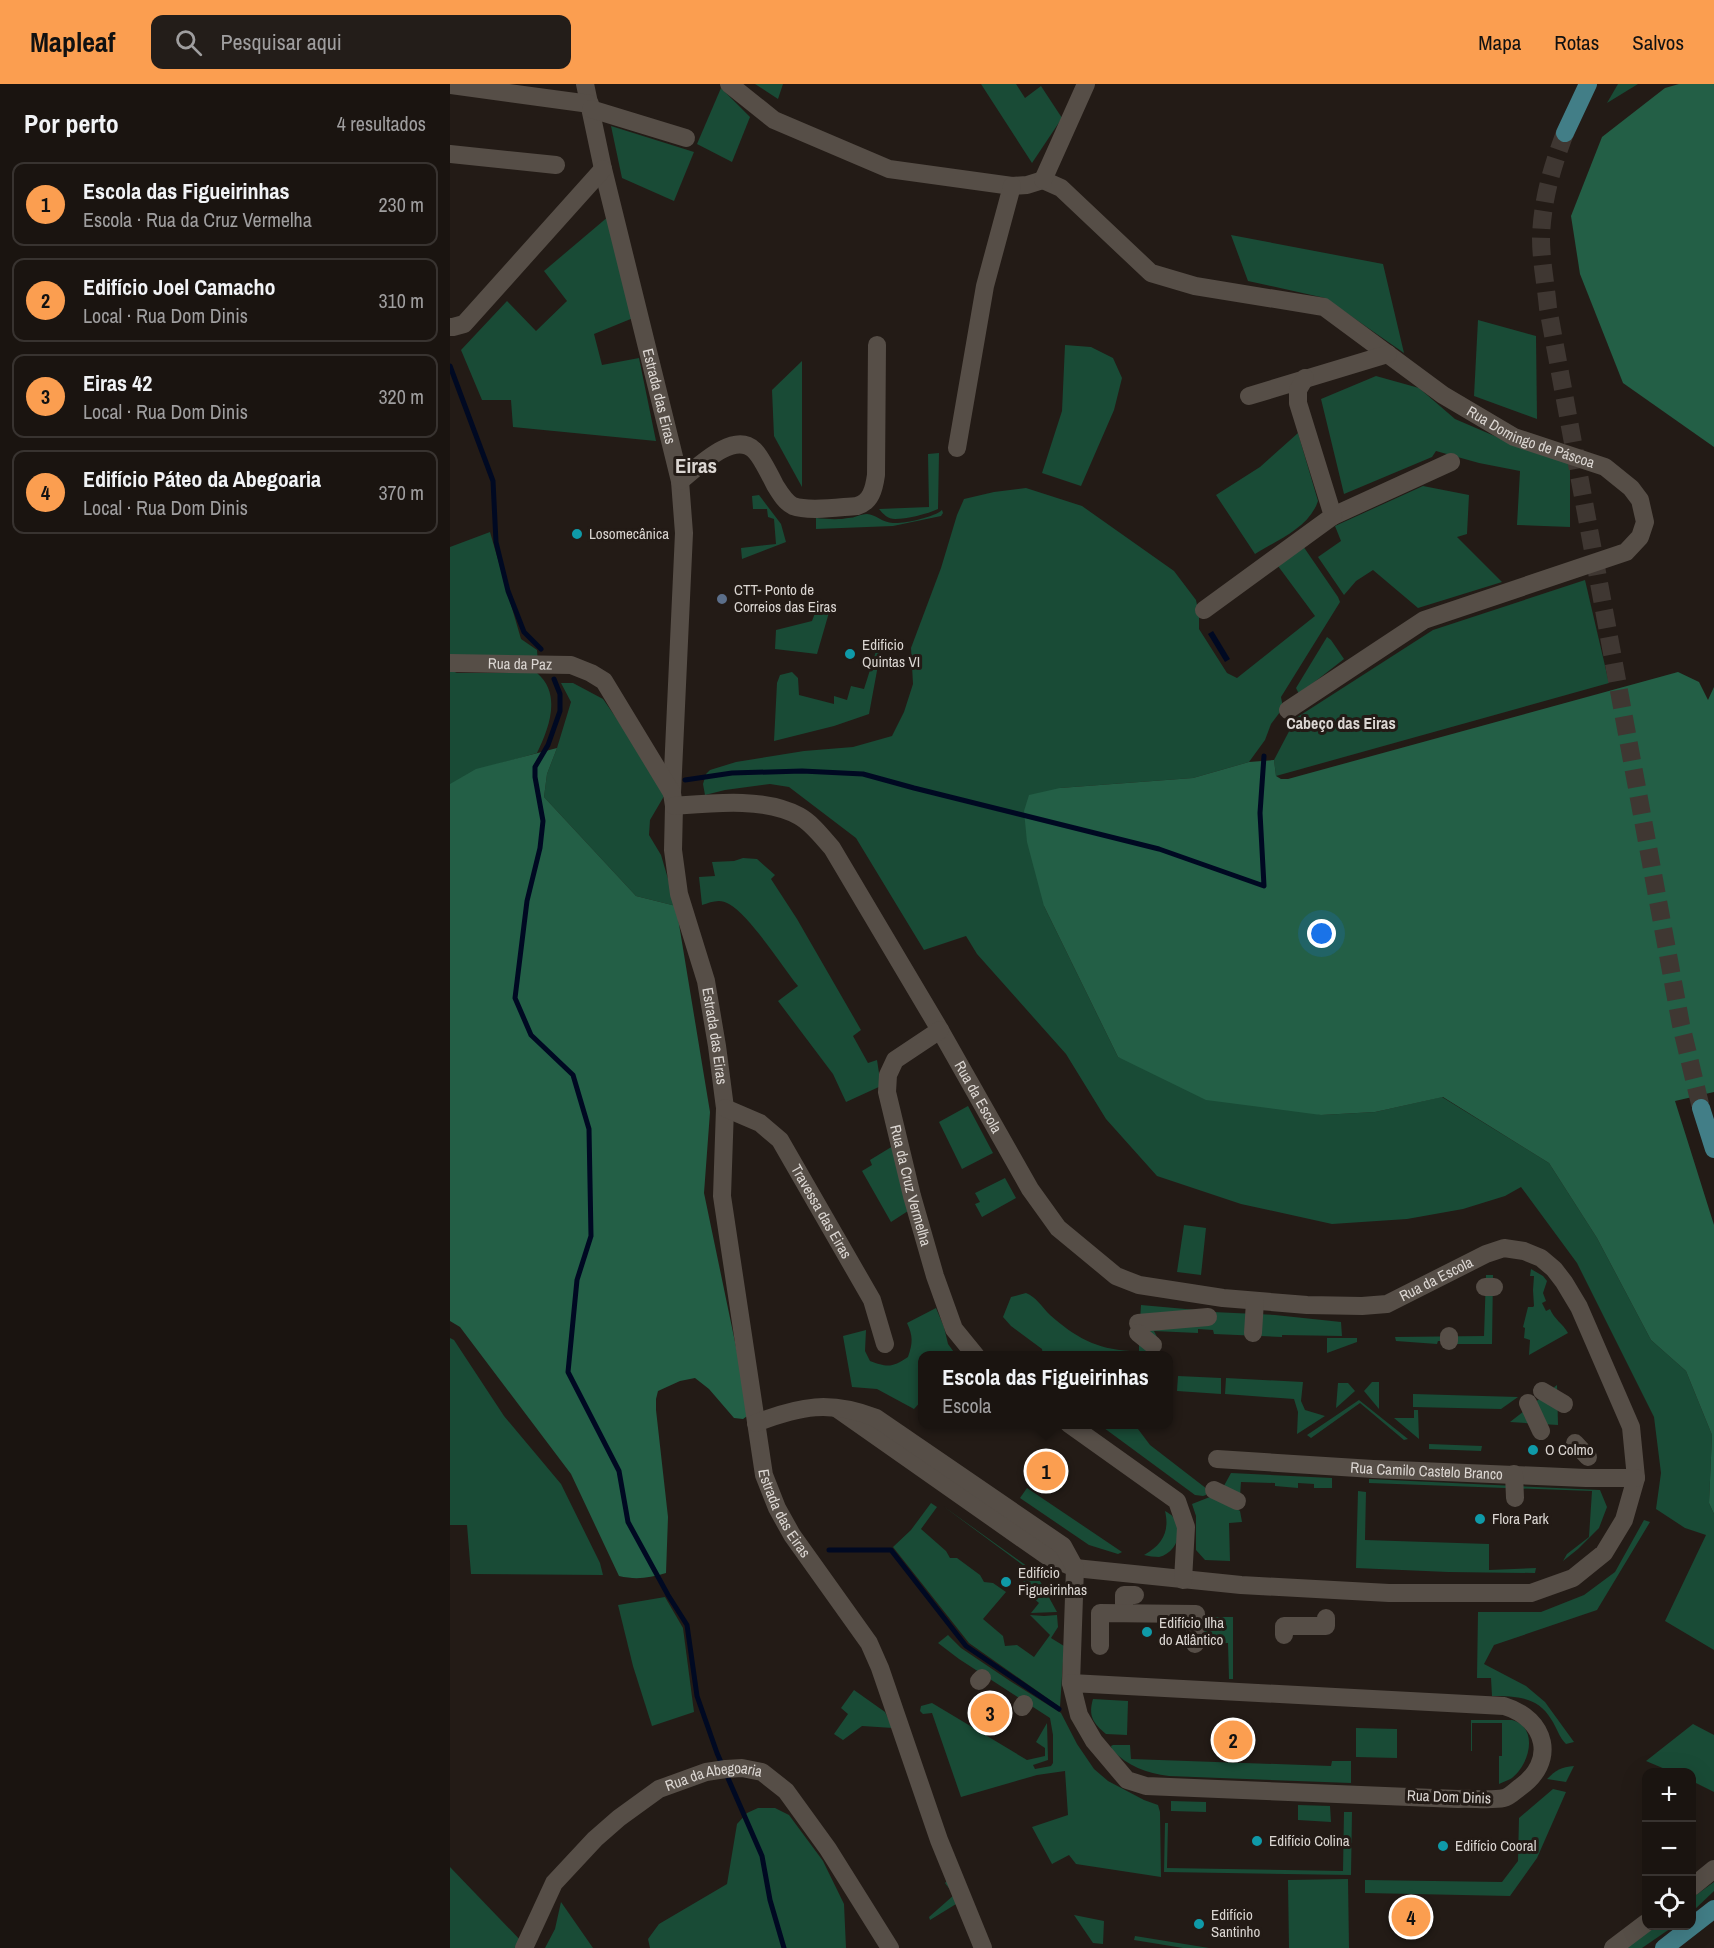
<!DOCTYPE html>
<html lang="pt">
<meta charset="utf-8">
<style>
body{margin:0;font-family:"Archivo Narrow",sans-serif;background:#231d19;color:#f1f3f6}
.controls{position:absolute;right:18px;bottom:18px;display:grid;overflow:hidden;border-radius:12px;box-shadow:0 6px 24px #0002}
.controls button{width:54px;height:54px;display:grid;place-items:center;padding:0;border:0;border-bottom:2px solid #383330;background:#1a1410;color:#f1f3f6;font:30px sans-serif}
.you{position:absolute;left:872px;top:850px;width:21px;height:21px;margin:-15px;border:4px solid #fff;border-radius:50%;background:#1a73e8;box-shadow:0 0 0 9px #1a73e833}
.badge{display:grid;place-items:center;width:39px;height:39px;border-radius:50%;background:#fb9e50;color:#111;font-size:20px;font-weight:700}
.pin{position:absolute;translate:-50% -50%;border:3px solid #fff;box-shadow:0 2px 6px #0006}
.popup{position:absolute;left:468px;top:1267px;width:255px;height:78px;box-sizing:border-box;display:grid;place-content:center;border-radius:12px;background:#1a1410;filter:drop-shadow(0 2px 4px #0005);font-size:20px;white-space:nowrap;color:#9f9e9f}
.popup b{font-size:22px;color:#f1f3f6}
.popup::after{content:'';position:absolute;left:50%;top:100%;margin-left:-12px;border:12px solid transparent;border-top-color:#1a1410}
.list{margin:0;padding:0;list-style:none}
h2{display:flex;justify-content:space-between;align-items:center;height:78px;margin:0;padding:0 24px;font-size:26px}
h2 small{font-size:20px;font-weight:400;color:#9f9e9f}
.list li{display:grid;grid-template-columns:39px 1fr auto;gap:18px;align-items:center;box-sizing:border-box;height:84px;margin:0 12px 12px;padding:0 12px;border:2px solid #383330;border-radius:12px}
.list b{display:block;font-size:22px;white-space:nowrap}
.list p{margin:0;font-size:20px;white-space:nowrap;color:#9f9e9f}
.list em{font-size:20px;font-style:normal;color:#9f9e9f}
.icon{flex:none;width:33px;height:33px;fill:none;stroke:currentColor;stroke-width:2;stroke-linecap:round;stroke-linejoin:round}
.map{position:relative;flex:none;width:1264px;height:1864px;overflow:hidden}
header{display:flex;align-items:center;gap:36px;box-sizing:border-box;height:84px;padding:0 30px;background:#fb9e50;color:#111}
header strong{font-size:28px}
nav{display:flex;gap:33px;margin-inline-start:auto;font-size:21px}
.search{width:420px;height:54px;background:#231d19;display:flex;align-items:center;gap:15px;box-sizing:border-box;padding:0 21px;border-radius:12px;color:#9f9e9f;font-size:22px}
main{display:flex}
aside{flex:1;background:#1a1410}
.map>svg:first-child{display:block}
.green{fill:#194b36}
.forest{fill:#235f46}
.water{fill:#000922}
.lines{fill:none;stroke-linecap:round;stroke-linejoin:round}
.stream{stroke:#000922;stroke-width:5}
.major-tunnel{stroke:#3f3732;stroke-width:18;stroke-dasharray:18 9;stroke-linecap:butt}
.minor{stroke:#564e47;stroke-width:18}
.major{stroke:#427e87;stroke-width:18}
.culture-dot{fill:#0f9aa8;stroke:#231b16;stroke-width:2}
.service-dot{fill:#5c6f8a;stroke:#231b16;stroke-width:2}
.labels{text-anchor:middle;stroke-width:6;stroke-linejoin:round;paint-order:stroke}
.street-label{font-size:15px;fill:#dbd6d2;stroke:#231b16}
.poi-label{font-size:15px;fill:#dbd6d2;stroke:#231b16;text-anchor:start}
.neighbourhood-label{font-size:16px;font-weight:bold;fill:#dbd6d2;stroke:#231b16}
.district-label{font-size:21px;font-weight:bold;fill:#dbd6d2;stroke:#231b16}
</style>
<header>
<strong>Mapleaf</strong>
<div class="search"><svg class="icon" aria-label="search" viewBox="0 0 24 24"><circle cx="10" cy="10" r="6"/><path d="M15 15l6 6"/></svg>Pesquisar aqui</div>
<nav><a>Mapa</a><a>Rotas</a><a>Salvos</a></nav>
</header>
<main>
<aside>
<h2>Por perto<small>4 resultados</small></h2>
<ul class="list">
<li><span class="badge">1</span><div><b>Escola das Figueirinhas</b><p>Escola · Rua da Cruz Vermelha</p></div><em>230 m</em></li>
<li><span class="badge">2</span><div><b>Edifício Joel Camacho</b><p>Local · Rua Dom Dinis</p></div><em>310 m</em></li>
<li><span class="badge">3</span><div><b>Eiras 42</b><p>Local · Rua Dom Dinis</p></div><em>320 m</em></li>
<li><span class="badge">4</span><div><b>Edifício Páteo da Abegoaria</b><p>Local · Rua Dom Dinis</p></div><em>370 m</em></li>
</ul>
</aside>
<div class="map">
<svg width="1264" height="1864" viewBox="0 0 1264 1864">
<rect width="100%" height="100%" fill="#231b16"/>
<g class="green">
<polygon points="305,0 333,0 328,15"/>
<polygon points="531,0 566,0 575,14 591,2 612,34 582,79"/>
<polygon points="1168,0 1188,0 1157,19"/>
<polygon points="271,4 300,33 282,78 247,60"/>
<polygon points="161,42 244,68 224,117 172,94"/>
<polygon points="159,132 188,232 144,250 152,281 189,274 206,357 63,343 61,316 32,316 11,266 57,217 86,247 117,217 94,187"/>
<polygon points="781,151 933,180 954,269 875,214 798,197"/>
<polygon points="1028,236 1086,252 1087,335 1024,312"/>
<polygon points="615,261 641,263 663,274 672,294 664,326 631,402 592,389 612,327"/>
<polygon points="352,277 352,403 324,352 322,306"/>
<polygon points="926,292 969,304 1005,335 1077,366 1120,379 1120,443 1067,441 1070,387 1029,379 986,367 982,373 894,410 871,315"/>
<path d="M848,349L868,417C859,444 827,456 805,470L766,411L810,383Z"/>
<path d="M489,369L488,425C478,430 456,435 445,435C438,435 433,430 429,425L479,423L478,370Z"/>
<polygon points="973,402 1019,411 1017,450 1007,453 1052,498 968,524 923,486 906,497 894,511 868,473 891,457 885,442"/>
<polygon points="576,404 632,422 724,487 746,516 749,531 749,545 777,589 787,594 865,532 828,482 853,462 888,513 890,518 831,613 833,624 821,640 815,656 799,678 743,694 610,704 594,822 668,973 871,1031 925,1028 992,1013 1099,1079 1147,1154 1201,1256 1236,1287 1262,1351 1259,1419 1264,1430 1264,1566 1215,1537 1256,1451 1235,1444 1206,1425 1211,1389 1204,1333 1127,1179 1071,1103 1055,1112 1013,1125 957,1135 882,1140 791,1120 707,1092 656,1035 616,970 527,870 516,852 474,866 406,754 339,703 320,700 275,706 255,711 253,700 256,690 260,686 286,678 354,667 403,663 442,652 454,628 463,600 461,564 491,484 507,431 514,415 544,408"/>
<polygon points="309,411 331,440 336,458 292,475 291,464 326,460 324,435 318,433 317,425 303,425 302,412"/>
<path d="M492,426L493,429L491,432L443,442L366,445V434C377,435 388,436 398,434C405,434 410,430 417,430C425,430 433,439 443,439C453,440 485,433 492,426Z"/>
<polygon points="40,448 71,555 87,566 88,579 0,577 0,463"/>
<polygon points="1135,496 1159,599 826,692 824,676 846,634 983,546"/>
<polygon points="380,525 367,570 325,565 326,546 362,537 365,529"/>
<polygon points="877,553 881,556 894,575 849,610 846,604"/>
<polygon points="427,564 431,565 419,630 384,642 324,657 327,599 330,591 342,588 348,594 349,611 384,620 384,612 397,616 401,602 414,605"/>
<path d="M0,586L7,589H87C112,610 99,644 87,669L30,685L0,702Z"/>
<polygon points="111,599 123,599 153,615 217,707 200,736 199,751 211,771 226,822 186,812 94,713 97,690 107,664 121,618"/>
<path d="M293,774L307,775L325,791L321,795L347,835L411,946L403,952L418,979L427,976L431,1002L396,1018L383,990L328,917L348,902C332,882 300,832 279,820C270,814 261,818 252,821L249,793L265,792L262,778L284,777Z"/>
<polygon points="518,1022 543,1069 512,1085 489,1038"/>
<polygon points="443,1062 458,1127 441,1138 412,1087 422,1081 420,1076"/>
<polygon points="555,1094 566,1114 532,1133 525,1120 530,1118 525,1109"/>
<polygon points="734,1141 756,1144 751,1191 727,1188"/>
<path d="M1081,1185L1093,1192L1097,1197L1093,1209L1096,1217L1092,1219L1096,1227L1100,1225C1104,1235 1113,1240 1118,1249L1079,1271L1080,1256L1074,1254L1075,1244L1073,1243L1078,1223H1083L1084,1222L1083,1206L1084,1192H1080Z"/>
<polygon points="1036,1191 1043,1191 1042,1260 1003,1260 1003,1257 988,1257 987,1260 946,1257 945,1253 1034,1252"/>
<path d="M576,1209C586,1213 592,1223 600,1231C625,1253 646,1265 680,1267V1271H593L592,1265L561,1242L553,1233L561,1213Z"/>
<polygon points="691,1221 758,1227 690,1238"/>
<path d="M486,1224L494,1243L498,1260L506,1271L473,1272V1315L464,1325L427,1305L402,1303L393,1252L416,1246L415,1267L420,1277C438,1284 443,1283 458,1273C463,1259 463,1252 457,1239Z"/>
<polygon points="763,1228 825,1231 891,1238 892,1252 832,1251 832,1253 764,1250 763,1246 748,1245 748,1249 704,1247 710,1259 702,1268 705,1271 689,1272 689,1240"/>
<polygon points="0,1254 4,1256 54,1332 111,1400 150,1479 153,1491 21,1490 17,1441 0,1441"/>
<polygon points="877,1254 907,1254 907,1258 877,1269"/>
<polygon points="728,1292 771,1294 771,1310 727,1307"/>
<polygon points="776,1294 853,1298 851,1317 855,1326 875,1332 847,1350 848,1328 844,1315 775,1310"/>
<polygon points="922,1298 929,1298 929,1325 914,1307"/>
<polygon points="888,1299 898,1299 905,1307 886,1324"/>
<polygon points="1107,1301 1108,1341 1060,1338"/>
<polygon points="963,1310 1068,1313 1051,1325 963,1323"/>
<polygon points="909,1316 958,1355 954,1356 910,1319 861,1354 857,1351"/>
<polygon points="964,1326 968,1326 969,1355 944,1334 964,1334"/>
<polygon points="650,1341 685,1341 700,1361 757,1405 756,1411 753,1412 745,1411"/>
<polygon points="979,1360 1032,1362 1031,1367 979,1365"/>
<polygon points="781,1389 882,1394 882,1404 864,1404 864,1400 848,1399 848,1404 825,1402 825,1399 791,1398 790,1412 776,1418 790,1427 792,1438 779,1439 780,1477 755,1476 746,1466 746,1432 742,1420 770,1409"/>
<polygon points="919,1395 1150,1406 1157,1423 1149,1444 1128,1465 1113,1477 1117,1470 1139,1453 1142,1407 919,1399"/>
<polygon points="577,1404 672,1468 668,1470 639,1461 570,1414"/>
<polygon points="908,1407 916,1408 915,1456 1039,1460 1039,1486 1086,1484 1085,1489 998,1488 906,1484"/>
<polygon points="481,1419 487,1423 471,1445 496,1467 500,1474 507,1474 530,1491 534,1498 543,1499 556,1508 533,1535 553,1552 555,1562 567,1561 584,1573 600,1551 580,1531 594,1532 607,1531 608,1543 601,1554 614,1562 610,1623 519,1559 443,1463 461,1446"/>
<polygon points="493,1422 585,1488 607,1528 581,1529 589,1519 582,1513 587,1509 572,1496 577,1487 574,1482"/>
<path d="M715,1427C718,1429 721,1430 723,1433C735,1447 726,1469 709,1473C705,1473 698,1472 694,1471C712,1461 720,1448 715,1427Z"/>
<path d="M1194,1436L1200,1438L1147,1526L1044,1561L1034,1580L1076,1602L1095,1618L1124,1658L1116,1660C1109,1653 1107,1644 1101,1635C1088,1613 1066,1612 1042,1612L1041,1594H1027L1028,1528H1091L1134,1511L1165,1488Z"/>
<polygon points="215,1513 233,1544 244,1628 202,1642 183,1582 168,1521"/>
<polygon points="749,1533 783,1533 783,1595 779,1595 778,1559 749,1560"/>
<polygon points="498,1551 511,1564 560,1597 611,1629 627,1660 644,1685 658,1697 694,1716 708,1721 710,1728 711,1793 626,1780 619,1771 602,1780 582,1743 618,1731 615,1687 587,1691 511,1713 482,1629 473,1630 470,1627 471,1622 482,1619 577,1676 595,1672 595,1664 586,1658 597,1639 598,1676 583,1681 585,1685 601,1682 603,1679 603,1651 600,1634 509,1575 488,1559"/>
<polygon points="404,1606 435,1628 443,1644 412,1642 393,1656 384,1650 398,1630 391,1624"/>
<path d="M643,1615L678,1617L677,1651L656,1650C643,1639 638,1632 643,1615Z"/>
<path d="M1021,1636H1062C1089,1643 1080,1680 1062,1694C1059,1696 1053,1698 1049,1700V1672H1052V1639H1022V1667H1021Z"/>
<polygon points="1243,1640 1264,1651 1264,1708 1242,1697 1242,1688 1222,1688 1196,1677"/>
<polygon points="906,1644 947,1645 947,1674 906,1673"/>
<path d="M663,1661H680L681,1675L881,1682L882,1677H901V1699L719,1692C696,1689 678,1682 662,1666L661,1662Z"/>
<path d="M1124,1682L1116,1698L1097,1695C1106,1686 1111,1683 1124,1682Z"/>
<polygon points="1103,1705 1116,1708 1087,1774 1060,1812 915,1809 915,1796 1052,1798 1068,1777 1069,1734"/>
<polygon points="721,1717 756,1718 756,1728 721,1727"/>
<polygon points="848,1721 880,1722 881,1738 848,1736"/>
<polygon points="308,1724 325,1724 339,1731 373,1777 394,1820 396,1864 200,1864 198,1855 209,1840 277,1800 287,1740 297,1729"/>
<polygon points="894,1728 902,1728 901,1791 714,1788 715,1739 718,1739 717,1784 893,1787"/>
<polygon points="0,1783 74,1860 72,1864 0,1864"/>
<polygon points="501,1792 511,1817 480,1836 479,1833 504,1811 495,1799"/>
<polygon points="898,1795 899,1864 839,1864 838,1796"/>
<polygon points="1264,1798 1264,1807 1242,1828 1242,1814"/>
<polygon points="111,1818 143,1864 95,1864 105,1845"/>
<polygon points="624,1831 654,1837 653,1860 643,1859"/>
<polygon points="1204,1842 1224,1842 1192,1864 1173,1864"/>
<polygon points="685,1852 759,1864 733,1864 684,1856"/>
</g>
<g class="forest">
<polygon points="1229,0 1264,0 1264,363 1173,299 1130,190 1121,132 1152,53 1215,4"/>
<polygon points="1228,588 1249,598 1258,616 1264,603 1264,1008 1225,1017 1264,1141 1264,1430 1259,1419 1262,1351 1236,1287 1201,1256 1147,1154 1099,1079 993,1013 925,1028 871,1031 756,1016 668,973 594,822 577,758 574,727 579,711 610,704 743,694 799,678 824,676 826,692 831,695 838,695"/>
<path d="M107,664L97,690L94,713L186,812L226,822L260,1028L254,1109L300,1330L293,1335L284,1334L259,1305L245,1294L230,1297L208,1307L206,1315V1326L218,1433L216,1489C199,1494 186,1496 169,1492L121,1390L10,1243L0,1237V700L26,685Z"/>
</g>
<polygon class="water" points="763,547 780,575 775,578 758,550"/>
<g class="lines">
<g class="stream">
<polyline points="0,282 43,397 46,458 58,507 74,548 91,565"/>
<polyline points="104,595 110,610 110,627 98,661 85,683 85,693 93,737 90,764 77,817 65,914 81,951 123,991 139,1045 141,1152 127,1196 118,1288 169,1387 178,1438 218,1511 237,1541 247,1612 267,1669 312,1772 320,1816 334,1864"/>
<polyline points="235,696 282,689 352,687 413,690 464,704 709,765 814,802 810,729 814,672"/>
<polyline points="379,1466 441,1466 516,1562 609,1625"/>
</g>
<path class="major-tunnel" d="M1115,49C1102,83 1092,117 1091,154C1091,177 1096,201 1098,224L1231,941L1251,1024"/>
<g class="minor">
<path id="s1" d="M135,0L153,85L230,397L234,449L222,709L224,722L223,766L229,810L256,897L267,962L275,1024L272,1112L314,1391L327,1424L342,1451L419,1559L430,1584L489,1756L533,1864"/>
<polyline points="279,0 324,36 439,85 562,102 577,101 593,96"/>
<polyline points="0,1 140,20"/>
<polyline points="141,25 236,54"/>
<polyline points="0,70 106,81"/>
<path id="s2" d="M593,96L611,104L701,189L745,202L874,223L993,311L1064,353L1155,383L1181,404L1190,416L1195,438L1190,453L1176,468L974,536L838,626"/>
<polyline points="593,96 636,0"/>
<polyline points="0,243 3,243 14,240 153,85"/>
<polyline points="799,312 938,270"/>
<polyline points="507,364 535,202 562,102"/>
<path d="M230,397C246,385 283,346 304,366C310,371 321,393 325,401C330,409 335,418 343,422C359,428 390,423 407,422C421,418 424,405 426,391L427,261"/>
<polyline points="883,432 1001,378"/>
<polyline points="754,526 883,432 848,319 848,306 855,294"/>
<path id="s3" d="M0,579L121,581L141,589L154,597L222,709"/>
<path id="s4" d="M224,722C262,719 314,713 349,732C362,739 373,754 382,764L490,946L580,1105L608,1144L666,1192L689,1201L773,1214L857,1221L912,1222L937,1220L1036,1170L1054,1164L1074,1167L1091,1174L1104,1185L1114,1198L1129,1223L1181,1343L1186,1394L1174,1436L1154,1469L1123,1494L1081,1509H939L791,1501L625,1484L597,1472L386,1324"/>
<path id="s5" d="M490,946L445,976L438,991L437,1008L462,1112L485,1192L504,1245L526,1272"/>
<path id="s6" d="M275,1024L310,1039L330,1056L422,1216L435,1260"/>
<polyline points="1035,1203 1044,1203"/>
<polyline points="688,1239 758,1233"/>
<polyline points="688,1249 703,1261"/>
<polyline points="803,1249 805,1217"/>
<polyline points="999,1252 999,1257"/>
<polyline points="1092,1307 1114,1320"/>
<polyline points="1078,1319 1091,1347"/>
<path d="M306,1339C350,1322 380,1316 426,1334L613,1462L625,1484L621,1599"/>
<polyline points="619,1340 727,1417 736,1443 733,1496"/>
<polyline points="1125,1359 1138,1373"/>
<path id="s7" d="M767,1375L923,1385L1136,1394H1186"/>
<polyline points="1064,1390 1065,1414"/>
<polyline points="764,1406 787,1417"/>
<polyline points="674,1529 674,1511 685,1511"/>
<polyline points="834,1551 834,1542 876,1542 876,1534"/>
<polyline points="650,1562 650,1529 746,1530 745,1560"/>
<polyline points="529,1597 532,1594"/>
<path d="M621,1599L1054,1622C1097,1635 1107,1678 1069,1704C1065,1707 1059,1713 1054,1714C1040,1717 1022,1714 1008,1715L696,1702L677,1696L644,1657L629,1631Z"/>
<polyline points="572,1623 574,1620"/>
<polyline points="1242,1803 1264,1785"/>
<path id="s8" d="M74,1864L104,1799L145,1755L169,1734L209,1705L256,1688L276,1685L292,1684L312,1688L336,1707L378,1765L440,1864"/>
<polyline points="1163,1864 1196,1839"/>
</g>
<g class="major">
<polyline points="1115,49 1138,0"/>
<polyline points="1251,1024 1264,1065"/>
<polyline points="1214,1864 1264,1825"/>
</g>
</g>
<g class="culture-dot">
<circle cx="127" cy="450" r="6"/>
<circle cx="400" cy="570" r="6"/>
<circle cx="1083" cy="1366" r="6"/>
<circle cx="1030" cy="1435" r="6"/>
<circle cx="556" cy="1498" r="6"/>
<circle cx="697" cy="1548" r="6"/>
<circle cx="807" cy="1757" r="6"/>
<circle cx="993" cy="1762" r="6"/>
<circle cx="749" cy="1840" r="6"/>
</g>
<circle class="service-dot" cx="272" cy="515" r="6"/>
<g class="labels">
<g class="street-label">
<text dy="5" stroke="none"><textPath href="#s1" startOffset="321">Estrada das Eiras</textPath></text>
<text dy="5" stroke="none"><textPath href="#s2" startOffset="566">Rua Domingo de Páscoa</textPath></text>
<text dy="5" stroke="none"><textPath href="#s3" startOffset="70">Rua da Paz</textPath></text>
<text dy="5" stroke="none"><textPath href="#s1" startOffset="969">Estrada das Eiras</textPath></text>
<text dy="5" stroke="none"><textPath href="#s4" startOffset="462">Rua da Escola</textPath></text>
<text dy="5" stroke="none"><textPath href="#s5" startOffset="184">Rua da Cruz Vermelha</textPath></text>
<text dy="5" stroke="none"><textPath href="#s6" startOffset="147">Travessa das Eiras</textPath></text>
<text dy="5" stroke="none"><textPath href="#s4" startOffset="1020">Rua da Escola</textPath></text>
<text dy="5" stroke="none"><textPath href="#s7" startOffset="210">Rua Camilo Castelo Branco</textPath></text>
<text dy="5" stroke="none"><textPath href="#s1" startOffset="1455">Estrada das Eiras</textPath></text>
<text dy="5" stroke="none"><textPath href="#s8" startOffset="270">Rua da Abegoaria</textPath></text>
<text transform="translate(999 1713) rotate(2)" y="5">Rua Dom Dinis</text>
</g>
<g class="poi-label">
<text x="139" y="455">Losomecânica</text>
<text x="284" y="511">CTT- Ponto de<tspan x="284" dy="17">Correios das Eiras</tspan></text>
<text x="412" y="566">Edificio<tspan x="412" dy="17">Quintas VI</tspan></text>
<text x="1095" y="1371">O Colmo</text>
<text x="1042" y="1440">Flora Park</text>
<text x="568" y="1494">Edifício<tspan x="568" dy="17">Figueirinhas</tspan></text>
<text x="709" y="1544">Edifício Ilha<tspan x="709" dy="17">do Atlântico</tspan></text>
<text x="819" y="1762">Edifício Colina</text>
<text x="1005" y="1767">Edifício Cooral</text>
<text x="761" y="1836">Edifício<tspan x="761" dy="17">Santinho</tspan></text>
</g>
<g class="neighbourhood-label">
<text x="891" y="645">Cabeço das Eiras</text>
</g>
<g class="district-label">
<text x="246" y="389">Eiras</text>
</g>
</g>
</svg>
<div class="controls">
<button>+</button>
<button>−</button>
<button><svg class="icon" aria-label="locate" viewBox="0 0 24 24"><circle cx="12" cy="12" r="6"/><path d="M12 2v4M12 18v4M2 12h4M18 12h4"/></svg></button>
</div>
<div class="you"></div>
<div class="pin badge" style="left:596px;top:1387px">1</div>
<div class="popup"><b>Escola das Figueirinhas</b>Escola</div>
<div class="pin badge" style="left:783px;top:1656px">2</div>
<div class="pin badge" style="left:540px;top:1629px">3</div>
<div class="pin badge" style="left:961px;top:1833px">4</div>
</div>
</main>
